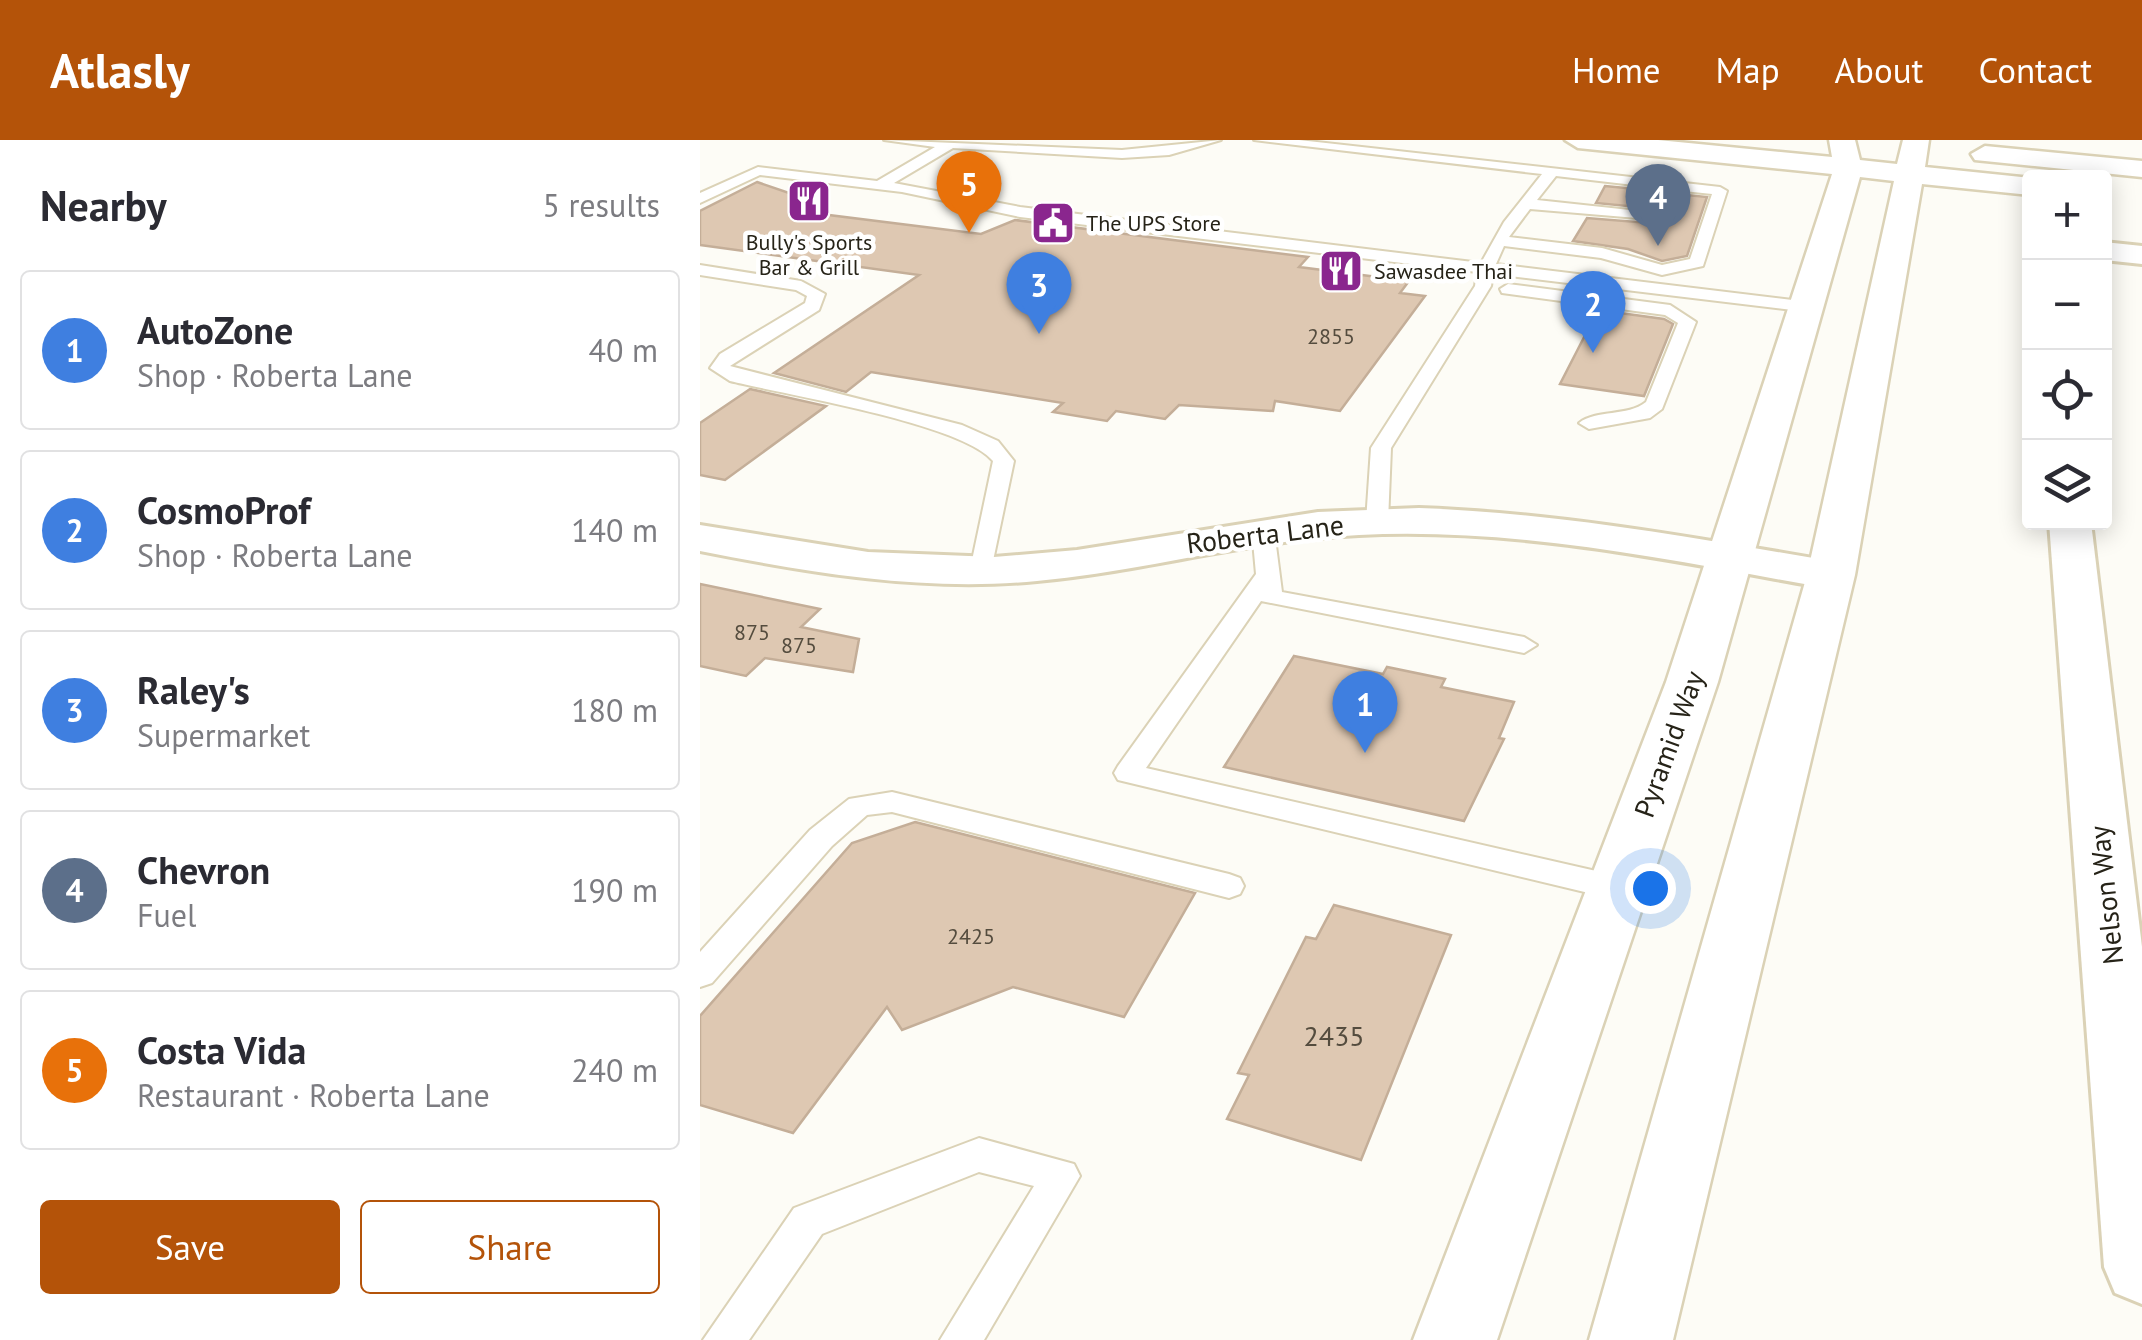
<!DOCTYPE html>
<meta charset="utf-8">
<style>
body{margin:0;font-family:"PT Sans",sans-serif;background:#f2f2f3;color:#2b2b33}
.controls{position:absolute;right:30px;top:30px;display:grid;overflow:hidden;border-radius:10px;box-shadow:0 5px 25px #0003}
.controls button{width:90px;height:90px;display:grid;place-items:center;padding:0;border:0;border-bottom:2px solid #e1e1e2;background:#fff;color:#2b2b33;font:50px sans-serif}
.you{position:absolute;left:950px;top:748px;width:35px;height:35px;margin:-25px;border:8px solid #fff;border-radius:50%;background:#1a73e8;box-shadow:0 0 0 15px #1a73e833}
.badge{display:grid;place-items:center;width:65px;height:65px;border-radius:50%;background:#b45309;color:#fff;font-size:32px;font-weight:700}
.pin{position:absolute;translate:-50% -82px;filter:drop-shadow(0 2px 5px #0008)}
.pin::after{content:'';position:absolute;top:52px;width:35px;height:30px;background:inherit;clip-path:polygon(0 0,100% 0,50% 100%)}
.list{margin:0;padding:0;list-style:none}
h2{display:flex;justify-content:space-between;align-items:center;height:130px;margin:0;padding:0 40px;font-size:42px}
h2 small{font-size:32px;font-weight:400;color:#7c7c81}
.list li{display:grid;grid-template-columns:65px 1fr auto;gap:30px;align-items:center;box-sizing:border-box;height:160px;margin:0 20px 20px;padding:0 20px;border:2px solid #e1e1e2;border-radius:10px}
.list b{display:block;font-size:38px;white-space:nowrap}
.list p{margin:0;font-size:32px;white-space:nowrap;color:#7c7c81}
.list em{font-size:32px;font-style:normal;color:#7c7c81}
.actions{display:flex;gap:20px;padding:30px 40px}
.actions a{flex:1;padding:22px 0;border:2px solid #b45309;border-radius:10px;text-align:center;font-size:35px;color:#b45309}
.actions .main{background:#b45309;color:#fff}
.icon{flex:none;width:55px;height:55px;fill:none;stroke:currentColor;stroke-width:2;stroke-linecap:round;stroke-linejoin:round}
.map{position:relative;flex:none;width:1442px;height:1200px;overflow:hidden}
header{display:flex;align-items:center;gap:60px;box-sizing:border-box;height:140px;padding:0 50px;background:#b45309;color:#fff}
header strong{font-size:48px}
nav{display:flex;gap:55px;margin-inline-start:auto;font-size:35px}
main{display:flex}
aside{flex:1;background:#fff}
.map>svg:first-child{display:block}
.building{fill:#dec8b2;stroke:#c4ae98;stroke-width:2.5}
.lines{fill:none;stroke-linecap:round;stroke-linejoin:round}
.service-casing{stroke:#dbd2b6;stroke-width:4}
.minor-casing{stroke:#dbd2b6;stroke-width:6}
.primary-casing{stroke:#dbd2b6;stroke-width:5}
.service{fill:#fff;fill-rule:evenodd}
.minor{fill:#fff;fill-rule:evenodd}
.primary{fill:#fff;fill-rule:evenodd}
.labels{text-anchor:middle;stroke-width:9;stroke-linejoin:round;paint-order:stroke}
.far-poi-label{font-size:22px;fill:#262318;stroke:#fff;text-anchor:start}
.number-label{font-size:22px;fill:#544c3e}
.street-label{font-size:28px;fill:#262318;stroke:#fff}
.near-number-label{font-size:28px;fill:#544c3e}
</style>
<header>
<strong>Atlasly</strong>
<nav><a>Home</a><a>Map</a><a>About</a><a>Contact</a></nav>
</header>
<main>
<aside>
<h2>Nearby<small>5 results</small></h2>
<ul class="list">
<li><span class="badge" style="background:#3f7fe0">1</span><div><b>AutoZone</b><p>Shop · Roberta Lane</p></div><em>40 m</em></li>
<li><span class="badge" style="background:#3f7fe0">2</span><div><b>CosmoProf</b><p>Shop · Roberta Lane</p></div><em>140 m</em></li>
<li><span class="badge" style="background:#3f7fe0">3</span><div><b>Raley's</b><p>Supermarket</p></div><em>180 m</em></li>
<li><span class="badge" style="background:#5c6f8a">4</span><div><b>Chevron</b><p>Fuel</p></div><em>190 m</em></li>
<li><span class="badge" style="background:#e8710a">5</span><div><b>Costa Vida</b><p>Restaurant · Roberta Lane</p></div><em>240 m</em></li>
</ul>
<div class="actions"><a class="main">Save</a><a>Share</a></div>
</aside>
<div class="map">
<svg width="1442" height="1200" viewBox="0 0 1442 1200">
<rect width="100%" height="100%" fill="#fdfcf6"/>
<g class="building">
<polygon points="57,42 92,54 97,71 281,94 315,80 608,117 599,127 709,141 700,153 725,156 640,271 575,261 573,271 479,265 465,279 416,271 407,281 353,272 363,263 171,232 146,252 74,233 219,135 0,105 0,71"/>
<polygon points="905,46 936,49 945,50 937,67 896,63"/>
<polygon points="967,53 1007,57 987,116 962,121 928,109 873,101 887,78 949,83"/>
<polygon points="898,170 964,179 973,184 944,256 860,244"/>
<polygon points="50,249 126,266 25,340 0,335 0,283"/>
<polygon points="0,444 120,469 101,487 159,499 153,532 65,518 46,536 0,526"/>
<polygon points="594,516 683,534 687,527 745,539 741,547 814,562 799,598 804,599 764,681 524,627"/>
<polygon points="215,682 495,753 424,877 313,847 202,890 187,867 93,993 0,965 0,876 152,703"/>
<polygon points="634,765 751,795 661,1020 527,979 549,935 538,933 606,797 616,799"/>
</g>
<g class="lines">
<defs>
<g id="service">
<path d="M184,0L422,10L521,0L469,15L422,18L253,8L194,43L320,67L781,123L804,82L842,34L554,0H599L1020,47L1027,51L1003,126L962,135L901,118L804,106L796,124L1109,162L1118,167L1109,172L793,134L791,146L691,308L688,382L677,389L666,382L671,308L775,146L777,132L320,77L202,52L60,35L0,63V53L58,27L177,41L235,7ZM856,36L951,47L939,71L837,60ZM965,49L1012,54L990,119L962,125L902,108L809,97L830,69L949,79Z"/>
<path d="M0,125L101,141L125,154L119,170L30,226L262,285L298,301L314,321L290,435H274L270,430L293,321C262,283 86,255 30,241L10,228L20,214L105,163L107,156L96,150L0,135Z"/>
<path d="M808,144L970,165L996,182L962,269L950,278L889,289L879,283C897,269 927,277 946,262L978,183L965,175L802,153L800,149Z"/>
<polygon points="563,383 574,390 582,452 824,497 837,505 824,513 561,461 446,628 918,736 929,740 933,748 929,756 918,760 418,640 414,633 418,626 556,434 552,390"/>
<polygon points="192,652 529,734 540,738 544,746 540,754 529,758 192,672 167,675 132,706 12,843 0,847 0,812 110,690 149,659"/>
<polygon points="279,998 374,1024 380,1036 284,1200 240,1200 334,1046 279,1032 122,1094 49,1200 3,1200 94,1068"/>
</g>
<g id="minor">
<polygon points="1404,102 1442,106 1442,124 1404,120"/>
<path d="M719,368C858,373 994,398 1131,421L1147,425L1154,435L1147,445L1131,449C975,421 818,387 659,395C550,400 445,431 337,441C224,452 111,433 0,411V385L168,412L294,417L377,410L618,372Z"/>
<polygon points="1349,382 1391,382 1442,807 1442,1164 1415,1153 1404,1127"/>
</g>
<g id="primary">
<polygon points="865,0 958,0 1132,17 1129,0 1155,0 1160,20 1197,24 1203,0 1229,0 1225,27 1331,38 1330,55 1222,44 1155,435 973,1200 889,1200 1107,435 1194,41 1160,37 1018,542 797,1200 713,1200 966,542 1132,34 878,8"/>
<polygon points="1285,6 1442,21 1442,37 1275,20 1271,14"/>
</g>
</defs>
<use href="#service" class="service-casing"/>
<use href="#minor" class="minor-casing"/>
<use href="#primary" class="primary-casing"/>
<use href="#service" class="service"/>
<use href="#minor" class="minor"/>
<use href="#primary" class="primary"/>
</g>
<defs>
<symbol id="restaurant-square" viewBox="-11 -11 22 22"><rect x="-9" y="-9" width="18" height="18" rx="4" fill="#8a268e" stroke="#fff"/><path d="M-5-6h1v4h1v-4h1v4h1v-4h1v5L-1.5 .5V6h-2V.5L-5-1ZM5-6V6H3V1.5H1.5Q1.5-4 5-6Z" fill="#fff"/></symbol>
<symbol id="civic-square" viewBox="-11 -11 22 22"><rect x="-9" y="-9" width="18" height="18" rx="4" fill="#8a268e" stroke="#fff"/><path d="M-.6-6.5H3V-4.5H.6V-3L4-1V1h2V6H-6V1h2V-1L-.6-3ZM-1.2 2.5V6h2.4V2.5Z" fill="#fff"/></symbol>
</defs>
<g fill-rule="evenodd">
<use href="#restaurant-square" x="84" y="36" width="50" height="50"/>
<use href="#civic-square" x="328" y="58" width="50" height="50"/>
<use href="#restaurant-square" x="616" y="106" width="50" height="50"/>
</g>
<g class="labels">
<g class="far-poi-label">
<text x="386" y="91">The UPS Store</text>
<text x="109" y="110" text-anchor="middle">Bully's Sports<tspan x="109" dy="25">Bar &amp; Grill</tspan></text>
<text x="674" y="139">Sawasdee Thai</text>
</g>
<g class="number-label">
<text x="631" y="204">2855</text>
<text x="52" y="500">875</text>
<text x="99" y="513">875</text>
<text x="271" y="804">2425</text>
</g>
<g class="street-label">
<text transform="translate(565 394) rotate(-7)" y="10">Roberta Lane</text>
<text transform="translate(969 604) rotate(-70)" y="10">Pyramid Way</text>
<text transform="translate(1406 755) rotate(-96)" y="10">Nelson Way</text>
</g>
<g class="near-number-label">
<text x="634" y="906">2435</text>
</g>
</g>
</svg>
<div class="controls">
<button>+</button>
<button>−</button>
<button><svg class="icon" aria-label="locate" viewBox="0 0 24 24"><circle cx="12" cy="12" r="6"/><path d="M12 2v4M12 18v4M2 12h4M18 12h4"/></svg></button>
<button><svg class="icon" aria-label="layers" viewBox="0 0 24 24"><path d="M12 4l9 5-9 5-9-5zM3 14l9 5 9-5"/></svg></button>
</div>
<div class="you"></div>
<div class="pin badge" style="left:665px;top:613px;background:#3f7fe0">1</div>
<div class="pin badge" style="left:893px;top:213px;background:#3f7fe0">2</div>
<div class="pin badge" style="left:339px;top:194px;background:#3f7fe0">3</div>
<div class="pin badge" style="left:958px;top:106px;background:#5c6f8a">4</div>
<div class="pin badge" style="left:269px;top:93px;background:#e8710a">5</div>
</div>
</main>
